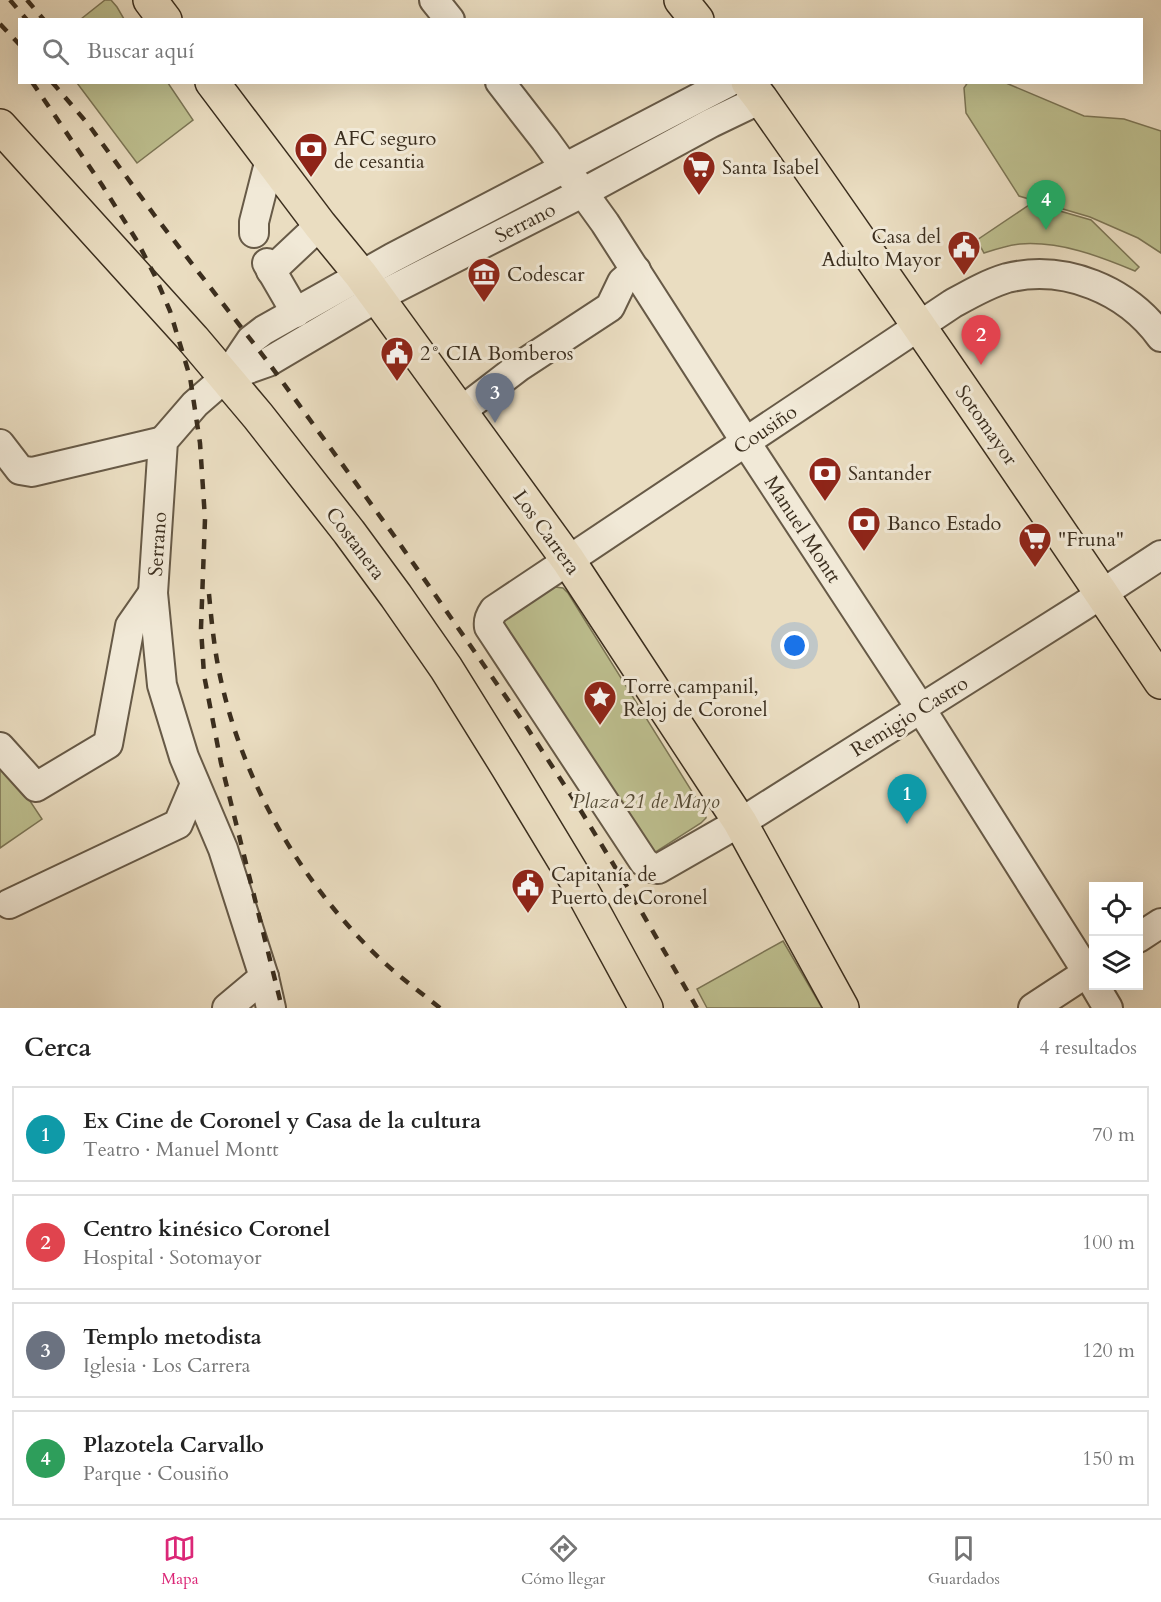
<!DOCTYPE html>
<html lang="es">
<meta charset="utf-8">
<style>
body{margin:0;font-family:Cardo,serif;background:#f6f6f6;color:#222}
.controls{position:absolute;right:18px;bottom:18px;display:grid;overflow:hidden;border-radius:0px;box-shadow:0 6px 24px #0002}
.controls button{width:54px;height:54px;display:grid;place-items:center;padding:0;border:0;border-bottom:2px solid #e0e0e0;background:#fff;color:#222;font:30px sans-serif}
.you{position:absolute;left:795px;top:646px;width:21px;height:21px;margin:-15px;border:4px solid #fff;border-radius:50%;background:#1a73e8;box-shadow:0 0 0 9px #1a73e833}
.badge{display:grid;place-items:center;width:39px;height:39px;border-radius:50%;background:#db2777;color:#fff;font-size:20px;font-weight:700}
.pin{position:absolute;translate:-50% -50px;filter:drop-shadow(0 2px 3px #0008)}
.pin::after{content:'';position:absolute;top:32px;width:21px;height:18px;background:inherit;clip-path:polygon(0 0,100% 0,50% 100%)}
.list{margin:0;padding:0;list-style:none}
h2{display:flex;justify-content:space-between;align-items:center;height:78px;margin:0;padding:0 24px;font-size:26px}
h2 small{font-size:20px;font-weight:400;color:#767676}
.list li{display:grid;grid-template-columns:39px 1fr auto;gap:18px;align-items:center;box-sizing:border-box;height:96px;margin:0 12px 12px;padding:0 12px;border:2px solid #e0e0e0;border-radius:0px}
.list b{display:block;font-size:22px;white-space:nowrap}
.list p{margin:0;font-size:20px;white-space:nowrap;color:#767676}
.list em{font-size:20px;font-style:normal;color:#767676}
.icon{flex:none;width:33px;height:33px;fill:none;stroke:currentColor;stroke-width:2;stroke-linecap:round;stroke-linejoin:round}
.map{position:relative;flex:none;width:1161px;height:1008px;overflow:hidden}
.search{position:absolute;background:#fff;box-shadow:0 6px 24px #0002;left:18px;right:18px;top:18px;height:66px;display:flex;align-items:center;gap:15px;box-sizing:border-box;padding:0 21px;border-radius:0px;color:#767676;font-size:22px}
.sheet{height:510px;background:#fff}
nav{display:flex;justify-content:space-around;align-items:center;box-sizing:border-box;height:84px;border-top:2px solid #e0e0e0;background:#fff;font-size:16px;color:#767676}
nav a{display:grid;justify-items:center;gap:3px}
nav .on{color:#db2777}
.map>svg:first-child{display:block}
.green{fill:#bdbf8f;stroke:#7c7656;stroke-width:1.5}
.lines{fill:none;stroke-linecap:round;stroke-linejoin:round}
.minor-casing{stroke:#675a47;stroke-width:32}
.major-casing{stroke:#3b2e1e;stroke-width:36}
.minor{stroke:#f1e9d7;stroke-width:28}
.major{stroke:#eaddc1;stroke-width:33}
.rail{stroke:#3b2e1e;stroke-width:4.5;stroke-dasharray:10 10;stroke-linecap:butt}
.labels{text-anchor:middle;stroke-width:6;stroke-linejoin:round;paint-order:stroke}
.poi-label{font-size:20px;fill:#3b2e1e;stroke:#f1e9d7;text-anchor:start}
.street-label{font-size:20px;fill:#3b2e1e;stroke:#f1e9d7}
.park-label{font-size:20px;font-style:italic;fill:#554b35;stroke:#f1e9d7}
</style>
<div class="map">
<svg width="1161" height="1008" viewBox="0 0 1161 1008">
<rect width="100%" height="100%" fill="#eaddc1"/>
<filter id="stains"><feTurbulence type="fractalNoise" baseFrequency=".00333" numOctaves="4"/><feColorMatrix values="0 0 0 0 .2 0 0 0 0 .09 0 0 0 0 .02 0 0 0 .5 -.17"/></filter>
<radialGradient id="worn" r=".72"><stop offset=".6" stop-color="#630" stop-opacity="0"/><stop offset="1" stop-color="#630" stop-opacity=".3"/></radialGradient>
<g class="green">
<polygon points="105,0 111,0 117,7 124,19 81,19"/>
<polygon points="968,82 1006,83 1084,116 1124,119 1161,131 1161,253 1138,238 1090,217 1019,196 966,113 964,88"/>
<polygon points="77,83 168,83 193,120 137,163"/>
<path d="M1032,203L1091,220L1139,267L1135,271C1099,256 1060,241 1020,244C1008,245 996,249 984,253L977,240Z"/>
<polygon points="555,587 563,588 568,593 706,814 706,818 701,823 640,862 498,623 550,589"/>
<polygon points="0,765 24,792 42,819 0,848"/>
<polygon points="783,941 822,1008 707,1008 697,989"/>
</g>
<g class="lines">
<defs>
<g id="minor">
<polyline points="434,0 450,20"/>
<polyline points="500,82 545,140 605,223 745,441 921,709 1094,983"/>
<polyline points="254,233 254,222 270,159"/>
<polyline points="267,263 296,313"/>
<polyline points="271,271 320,225"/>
<path d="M1161,337C1127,290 1065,264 1007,278C987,284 970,294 952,304L494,610C490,616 488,620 489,627L644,862L652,868L658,869L754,814L1083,606L1161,555"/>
<polyline points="226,377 268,362 378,297 584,192 711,123 761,99"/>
<polyline points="460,412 520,366 610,307 622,282 636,270"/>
<polyline points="0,444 20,470 32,472 163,441"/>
<polyline points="0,747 36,787 108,744 130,626 153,593"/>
<polyline points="9,904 178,824 195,784"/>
<polyline points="1138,938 1161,923"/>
<polyline points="1095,986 1108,1008"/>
<polyline points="227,1008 264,977"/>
<polyline points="271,1008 264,977 223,849 184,757 162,685 153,593 163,441 195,404 226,377 251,340 264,330 392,258 729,82"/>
<polyline points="1033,1008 1094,968"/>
</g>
<g id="major">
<polyline points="150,0 165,20"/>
<polyline points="681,0 697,20"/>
<polyline points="212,82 320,225 361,275 568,560 740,822 842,1008"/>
<path d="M748,82L761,99C896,292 1030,486 1161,682"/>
<polyline points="0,126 193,339 258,416 349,532 396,596 446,668 507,766 579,885 646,1008"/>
</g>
</defs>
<use href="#minor" class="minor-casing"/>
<use href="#major" class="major-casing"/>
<use href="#minor" class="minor"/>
<use href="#major" class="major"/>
<g class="rail">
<polyline points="10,0 27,20"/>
<polyline points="27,0 44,20"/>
<polyline points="0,24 20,45"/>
<polyline points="32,82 102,185 137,241 155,276 170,311 190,377 200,443 205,519 201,628 204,675 221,763 282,1008"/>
<polyline points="52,82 88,124 155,216 268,362 395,537 524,723 578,806 629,890 697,1008"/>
<path d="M209,594C212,626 215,657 223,689C246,785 298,875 367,946C389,969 415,988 440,1008"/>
</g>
</g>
<defs>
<symbol id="bank-pin" viewBox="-11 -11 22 30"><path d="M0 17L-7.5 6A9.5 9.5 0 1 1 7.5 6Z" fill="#8f2418" stroke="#f1e9d7"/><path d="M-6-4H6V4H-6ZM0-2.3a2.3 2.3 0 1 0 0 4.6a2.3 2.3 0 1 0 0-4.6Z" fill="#fff"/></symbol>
<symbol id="supermarket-pin" viewBox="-11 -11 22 30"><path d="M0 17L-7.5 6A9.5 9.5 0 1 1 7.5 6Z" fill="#8f2418" stroke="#f1e9d7"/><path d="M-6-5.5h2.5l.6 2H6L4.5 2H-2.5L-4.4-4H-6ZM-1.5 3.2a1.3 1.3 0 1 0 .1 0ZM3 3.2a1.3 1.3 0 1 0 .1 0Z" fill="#fff"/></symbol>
<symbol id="civic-pin" viewBox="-11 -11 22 30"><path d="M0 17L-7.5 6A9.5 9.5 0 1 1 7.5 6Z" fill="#8f2418" stroke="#f1e9d7"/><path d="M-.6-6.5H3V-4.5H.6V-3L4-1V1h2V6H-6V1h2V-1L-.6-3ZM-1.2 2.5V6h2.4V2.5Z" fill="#fff"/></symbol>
<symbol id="museum-pin" viewBox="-11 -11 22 30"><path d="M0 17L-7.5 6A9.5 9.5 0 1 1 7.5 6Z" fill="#8f2418" stroke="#f1e9d7"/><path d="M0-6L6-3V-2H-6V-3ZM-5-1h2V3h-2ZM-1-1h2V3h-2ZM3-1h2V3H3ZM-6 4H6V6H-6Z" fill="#fff"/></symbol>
<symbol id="sight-pin" viewBox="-11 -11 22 30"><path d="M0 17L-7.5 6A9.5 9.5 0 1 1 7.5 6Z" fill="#8f2418" stroke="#f1e9d7"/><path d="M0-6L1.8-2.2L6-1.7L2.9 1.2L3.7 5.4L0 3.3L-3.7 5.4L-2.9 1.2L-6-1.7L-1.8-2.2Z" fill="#fff"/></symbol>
</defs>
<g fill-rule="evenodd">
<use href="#bank-pin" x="292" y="130" width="38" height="52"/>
<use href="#supermarket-pin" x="680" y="148" width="38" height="52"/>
<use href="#civic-pin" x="945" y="228" width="38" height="52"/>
<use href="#museum-pin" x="465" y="255" width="38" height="52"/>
<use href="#civic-pin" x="378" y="334" width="38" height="52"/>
<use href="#bank-pin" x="806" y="454" width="38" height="52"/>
<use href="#bank-pin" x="845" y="504" width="38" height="52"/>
<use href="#supermarket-pin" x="1016" y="520" width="38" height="52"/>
<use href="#sight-pin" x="581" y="678" width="38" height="52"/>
<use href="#civic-pin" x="509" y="866" width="38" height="52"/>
</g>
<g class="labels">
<g class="poi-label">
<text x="334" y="145">AFC seguro<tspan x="334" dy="23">de cesantia</tspan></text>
<text x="722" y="174">Santa Isabel</text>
<text x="941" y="243" text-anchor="end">Casa del<tspan x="941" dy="23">Adulto Mayor</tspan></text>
<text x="507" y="281">Codescar</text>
<text x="420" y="360">2° CIA Bomberos</text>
<text x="848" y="480">Santander</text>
<text x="887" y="530">Banco Estado</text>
<text x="1058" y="546">"Fruna"</text>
<text x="623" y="693">Torre campanil,<tspan x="623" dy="23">Reloj de Coronel</tspan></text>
<text x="551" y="881">Capitanía de<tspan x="551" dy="23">Puerto de Coronel</tspan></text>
</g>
<g class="street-label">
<text transform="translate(525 222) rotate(-27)" y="7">Serrano</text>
<text transform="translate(987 425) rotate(55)" y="7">Sotomayor</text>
<text transform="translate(765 429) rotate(-34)" y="7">Cousiño</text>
<text transform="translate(803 529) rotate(57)" y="7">Manuel Montt</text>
<text transform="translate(547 532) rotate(54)" y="7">Los Carrera</text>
<text transform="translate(356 543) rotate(53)" y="7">Costanera</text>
<text transform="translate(157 544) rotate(-86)" y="7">Serrano</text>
<text transform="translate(909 716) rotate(-32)" y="7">Remigio Castro</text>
</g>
<g class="park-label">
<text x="646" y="808">Plaza 21 de Mayo</text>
</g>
</g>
<rect width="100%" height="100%" filter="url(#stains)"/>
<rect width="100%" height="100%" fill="url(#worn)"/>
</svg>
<div class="controls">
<button><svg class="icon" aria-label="locate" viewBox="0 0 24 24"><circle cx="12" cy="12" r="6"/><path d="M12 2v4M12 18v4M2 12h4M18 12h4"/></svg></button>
<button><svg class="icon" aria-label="layers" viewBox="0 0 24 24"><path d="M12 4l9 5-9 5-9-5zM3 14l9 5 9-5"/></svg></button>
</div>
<div class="you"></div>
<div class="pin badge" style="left:907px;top:824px;background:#0f9aa8">1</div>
<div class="pin badge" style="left:981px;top:365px;background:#e0444e">2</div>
<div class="pin badge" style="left:495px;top:423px;background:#6b7280">3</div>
<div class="pin badge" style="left:1046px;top:230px;background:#2e9e5b">4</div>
<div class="search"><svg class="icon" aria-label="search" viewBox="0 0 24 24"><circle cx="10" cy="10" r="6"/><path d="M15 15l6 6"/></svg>Buscar aquí</div>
</div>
<section class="sheet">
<h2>Cerca<small>4 resultados</small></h2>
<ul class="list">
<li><span class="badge" style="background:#0f9aa8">1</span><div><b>Ex Cine de Coronel y Casa de la cultura</b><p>Teatro · Manuel Montt</p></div><em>70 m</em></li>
<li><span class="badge" style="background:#e0444e">2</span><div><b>Centro kinésico Coronel</b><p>Hospital · Sotomayor</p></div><em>100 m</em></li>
<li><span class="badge" style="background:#6b7280">3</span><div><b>Templo metodista</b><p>Iglesia · Los Carrera</p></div><em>120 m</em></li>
<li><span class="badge" style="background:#2e9e5b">4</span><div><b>Plazotela Carvallo</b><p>Parque · Cousiño</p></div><em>150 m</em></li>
</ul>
</section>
<nav>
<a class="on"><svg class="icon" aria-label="map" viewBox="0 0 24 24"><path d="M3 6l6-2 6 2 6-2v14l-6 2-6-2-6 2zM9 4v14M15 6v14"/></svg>Mapa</a>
<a><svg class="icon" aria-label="directions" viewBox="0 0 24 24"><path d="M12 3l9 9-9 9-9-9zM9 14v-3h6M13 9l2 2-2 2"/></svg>Cómo llegar</a>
<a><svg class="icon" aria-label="saved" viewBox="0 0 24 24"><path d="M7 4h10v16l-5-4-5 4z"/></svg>Guardados</a>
</nav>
